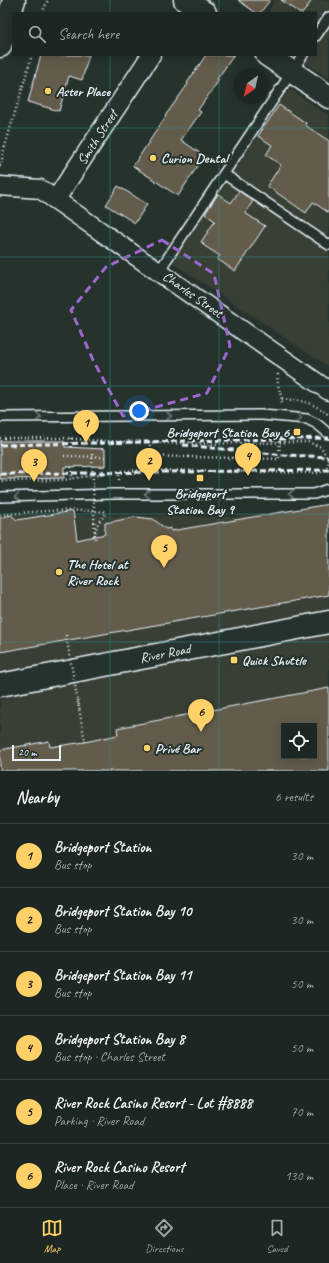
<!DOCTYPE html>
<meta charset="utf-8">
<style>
body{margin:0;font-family:Caveat,sans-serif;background:#29322f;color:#f1f3f6}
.controls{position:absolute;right:12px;bottom:12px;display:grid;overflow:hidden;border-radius:0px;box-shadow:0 2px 10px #0003}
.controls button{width:36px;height:36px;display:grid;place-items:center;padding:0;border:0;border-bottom:1px solid #3a4340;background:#1c2622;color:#f1f3f6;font:20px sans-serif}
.compass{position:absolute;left:233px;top:68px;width:36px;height:36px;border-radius:50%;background:#1c2622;box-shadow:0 2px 10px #0003;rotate:214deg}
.scale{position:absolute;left:12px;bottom:10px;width:49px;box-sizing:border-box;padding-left:4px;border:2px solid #e8f1f8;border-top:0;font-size:11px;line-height:14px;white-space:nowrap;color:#e8f1f8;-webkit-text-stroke:3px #26332d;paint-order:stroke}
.you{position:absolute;left:139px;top:411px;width:14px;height:14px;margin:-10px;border:3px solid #fff;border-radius:50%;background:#1a73e8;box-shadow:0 0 0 6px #1a73e833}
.badge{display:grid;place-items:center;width:26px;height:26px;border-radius:50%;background:#ffd166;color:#111;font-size:13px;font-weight:700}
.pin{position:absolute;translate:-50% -33px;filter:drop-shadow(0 1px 2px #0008)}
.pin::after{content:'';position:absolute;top:21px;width:14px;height:12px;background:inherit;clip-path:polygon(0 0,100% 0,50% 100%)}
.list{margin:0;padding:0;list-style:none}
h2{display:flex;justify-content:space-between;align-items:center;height:52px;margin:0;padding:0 16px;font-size:17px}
h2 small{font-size:13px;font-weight:400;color:#a0a5a5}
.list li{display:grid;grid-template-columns:26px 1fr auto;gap:12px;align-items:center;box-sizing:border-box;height:64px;padding:0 16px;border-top:1px solid #3a4340}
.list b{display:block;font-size:15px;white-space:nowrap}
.list p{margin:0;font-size:13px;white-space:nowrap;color:#a0a5a5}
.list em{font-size:13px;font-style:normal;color:#a0a5a5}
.icon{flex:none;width:22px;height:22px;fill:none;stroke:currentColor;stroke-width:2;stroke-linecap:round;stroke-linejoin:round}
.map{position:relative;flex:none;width:329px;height:771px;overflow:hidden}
.search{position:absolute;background:#1c2622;box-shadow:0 2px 10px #0003;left:12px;right:12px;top:12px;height:44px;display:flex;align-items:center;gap:10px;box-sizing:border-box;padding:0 14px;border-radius:0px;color:#a0a5a5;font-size:15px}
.sheet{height:436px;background:#1c2622}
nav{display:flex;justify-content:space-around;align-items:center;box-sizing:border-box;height:56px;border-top:1px solid #3a4340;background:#1c2622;font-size:11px;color:#a0a5a5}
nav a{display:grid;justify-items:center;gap:2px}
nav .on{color:#ffd166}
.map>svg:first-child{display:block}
.built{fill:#383f36;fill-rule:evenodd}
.building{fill:#635b4c;stroke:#e8f1f8;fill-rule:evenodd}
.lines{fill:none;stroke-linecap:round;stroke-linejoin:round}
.lane-casing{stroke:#e8f1f8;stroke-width:12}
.street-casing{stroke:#e8f1f8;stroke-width:21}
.secondary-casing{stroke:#e8f1f8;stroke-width:25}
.path{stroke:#e8f1f8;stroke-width:2.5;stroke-dasharray:1 3;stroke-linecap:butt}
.lane{stroke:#26332d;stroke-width:9}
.street{stroke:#26332d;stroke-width:18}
.secondary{stroke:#26332d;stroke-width:22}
.rail{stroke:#e8f1f8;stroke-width:3;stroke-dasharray:6 3;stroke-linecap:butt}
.path-bridge{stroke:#e8f1f8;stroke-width:2.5;stroke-dasharray:1 3;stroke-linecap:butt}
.oneway{stroke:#6a7674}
.marked{fill:none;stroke:#9c67d0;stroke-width:3;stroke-dasharray:8 5;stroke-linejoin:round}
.grid{fill:none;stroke:#308883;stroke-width:1;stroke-opacity:0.55}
.poi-dot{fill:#ffd166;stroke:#26332d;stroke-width:1.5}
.labels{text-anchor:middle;stroke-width:4;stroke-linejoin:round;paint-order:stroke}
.poi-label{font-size:14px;font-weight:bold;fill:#e8f1f8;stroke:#26332d;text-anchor:start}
.street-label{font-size:14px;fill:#e8f1f8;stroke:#26332d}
</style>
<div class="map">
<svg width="329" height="771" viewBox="0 0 329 771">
<rect width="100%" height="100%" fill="#26332d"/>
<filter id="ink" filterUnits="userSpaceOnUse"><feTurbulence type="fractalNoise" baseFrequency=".025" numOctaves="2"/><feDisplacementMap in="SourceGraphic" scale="8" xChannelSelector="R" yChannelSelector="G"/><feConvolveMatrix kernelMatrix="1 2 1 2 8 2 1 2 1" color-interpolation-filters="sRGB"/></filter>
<g filter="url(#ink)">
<g class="built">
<polygon points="275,0 329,0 329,78 293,55 316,55 316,13 268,13"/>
<polygon points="278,81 329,116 329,367 161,255"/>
<path d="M329,504V771H0V514L236,517ZM284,726H314V756H284Z"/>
</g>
<g class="building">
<polygon points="238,0 270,0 260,13 256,13"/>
<polygon points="281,0 312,0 303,13 299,13"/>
<polygon points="41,55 89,55 82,80 69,76 59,111 28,102"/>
<polygon points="206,55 234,55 217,79 219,80 198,110 201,112 181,140 204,156 178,196 133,166 166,116 165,116 188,84 187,83"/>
<polygon points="279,105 306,123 305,125 329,141 329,213 313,202 306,213 267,186 281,165 266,155 272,145 258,136"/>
<polygon points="118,186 147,204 135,223 106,205"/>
<polygon points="239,191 253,201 245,213 265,226 235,271 217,259 220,256 203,245 204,244 201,242 215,221 205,214 218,194 231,203"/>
<polygon points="0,441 64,441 65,447 105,449 105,466 64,467 64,478 0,479"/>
<polygon points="329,504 329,595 0,652 0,518 11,515 17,520 73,511 77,540 105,534 105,523 136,517 153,519 166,529 171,528 171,531"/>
<path d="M329,688V771H0V750L49,741L50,747L85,742L118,735L117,728ZM284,726H314V756H284Z"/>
</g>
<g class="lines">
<defs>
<g id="lane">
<polyline points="316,36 329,17"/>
<polyline points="224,174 329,245"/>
<polyline points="159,271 303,55"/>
<polyline points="0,417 262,415 307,419 317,424 329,434"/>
<polyline points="0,497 114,494 314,494 329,489"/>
</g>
<g id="street">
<polyline points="0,186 40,189 329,391"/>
<polyline points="56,199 151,55"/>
</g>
<g id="secondary">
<polyline points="185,0 205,13"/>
<polyline points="0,46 14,0"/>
<polyline points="267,55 329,97"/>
<polyline points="0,685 329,622"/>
</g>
</defs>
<use href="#lane" class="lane-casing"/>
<use href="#street" class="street-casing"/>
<use href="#secondary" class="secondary-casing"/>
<g class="path">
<polyline points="42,13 48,0"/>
<polyline points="0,166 1,166 3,153 32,55"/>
<path d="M278,374C276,386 282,393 282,404"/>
<path d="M282,399C305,401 310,401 329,415"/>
<polyline points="0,438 65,438 102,441 196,444 308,442 321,447 329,461 328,466 320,473 149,470 119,471 63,480 0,481"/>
<polyline points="71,438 71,448"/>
<polyline points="102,449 102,441"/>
<polyline points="144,456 279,459 280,432"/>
<polyline points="102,466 103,473"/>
<polyline points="71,467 72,479"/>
<polyline points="149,470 150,442"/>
<polyline points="119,471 119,482"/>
<path d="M0,515C37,511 70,509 107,512"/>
<polyline points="94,536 98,523 107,512"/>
<polyline points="78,700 80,711"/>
</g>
<use href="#lane" class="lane"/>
<use href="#street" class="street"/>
<use href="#secondary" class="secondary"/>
<g class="rail">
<polyline points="0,445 329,438"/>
<polyline points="183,445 284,455 329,457"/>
<polyline points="0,474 329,470"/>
</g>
<g class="path-bridge">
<polyline points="92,454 95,541"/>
<polyline points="64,456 105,457"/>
<polyline points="66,635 85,742"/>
</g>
</g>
<defs><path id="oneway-chevron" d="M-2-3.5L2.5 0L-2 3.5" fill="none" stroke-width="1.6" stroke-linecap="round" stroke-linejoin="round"/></defs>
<g class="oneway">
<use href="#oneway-chevron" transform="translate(169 416)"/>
<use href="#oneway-chevron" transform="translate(39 417)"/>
<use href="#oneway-chevron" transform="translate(299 418) rotate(7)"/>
<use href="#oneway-chevron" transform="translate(147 494) rotate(-180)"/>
<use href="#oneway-chevron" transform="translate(291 494) rotate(-180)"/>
<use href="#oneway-chevron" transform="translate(17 497) rotate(178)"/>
</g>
</g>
<path class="marked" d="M162,240L214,274L230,346L207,393L123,416L93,360L71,310L106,267Z"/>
<path class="grid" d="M110,0V13M219,0V13M110,55V771M219,55V771M0,128H329M0,257H329M0,386H329M0,514H329M0,642H329"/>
<g class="poi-dot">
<circle cx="48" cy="91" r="4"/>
<circle cx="153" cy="158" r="4"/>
<rect x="293" y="428" width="8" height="8" rx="2"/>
<rect x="196" y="474" width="8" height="8" rx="2"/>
<circle cx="59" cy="572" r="4"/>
<rect x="230" y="656" width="8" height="8" rx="2"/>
<circle cx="147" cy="748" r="4"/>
</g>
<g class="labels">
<g class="poi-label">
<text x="56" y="96">Aster Place</text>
<text x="161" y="163">Curion Dental</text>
<text x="289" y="437" text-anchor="end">Bridgeport Station Bay 6</text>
<text x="200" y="498" text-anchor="middle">Bridgeport<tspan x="200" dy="16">Station Bay 9</tspan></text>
<text x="67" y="569">The Hotel at<tspan x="67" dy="16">River Rock</tspan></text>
<text x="242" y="665">Quick Shuttle</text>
<text x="155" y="753">Privé Bar</text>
</g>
<g class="street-label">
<text transform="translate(97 137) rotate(-57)" y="5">Smith Street</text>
<text transform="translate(193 294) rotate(35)" y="5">Charles Street</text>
<text transform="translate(165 653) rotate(-11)" y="5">River Road</text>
</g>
</g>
</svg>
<div class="controls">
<button><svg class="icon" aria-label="locate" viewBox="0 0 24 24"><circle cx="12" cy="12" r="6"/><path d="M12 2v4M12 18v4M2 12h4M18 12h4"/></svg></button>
</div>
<svg class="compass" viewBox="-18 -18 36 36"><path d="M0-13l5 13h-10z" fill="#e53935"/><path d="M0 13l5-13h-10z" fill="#a0a5a5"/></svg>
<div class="scale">20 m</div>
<div class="you"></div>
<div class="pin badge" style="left:86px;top:443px">1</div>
<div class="pin badge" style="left:149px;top:481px">2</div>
<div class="pin badge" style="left:34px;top:482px">3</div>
<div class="pin badge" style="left:248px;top:476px">4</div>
<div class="pin badge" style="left:164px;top:568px">5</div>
<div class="pin badge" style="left:201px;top:732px">6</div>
<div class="search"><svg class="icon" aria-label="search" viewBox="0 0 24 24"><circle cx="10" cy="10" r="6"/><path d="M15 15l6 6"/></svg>Search here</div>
</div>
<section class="sheet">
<h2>Nearby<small>6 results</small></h2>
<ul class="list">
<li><span class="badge">1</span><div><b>Bridgeport Station</b><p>Bus stop</p></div><em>30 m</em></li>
<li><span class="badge">2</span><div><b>Bridgeport Station Bay 10</b><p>Bus stop</p></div><em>30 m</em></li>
<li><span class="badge">3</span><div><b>Bridgeport Station Bay 11</b><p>Bus stop</p></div><em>50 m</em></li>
<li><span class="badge">4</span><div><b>Bridgeport Station Bay 8</b><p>Bus stop · Charles Street</p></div><em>50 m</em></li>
<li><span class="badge">5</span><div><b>River Rock Casino Resort - Lot #8888</b><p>Parking · River Road</p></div><em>70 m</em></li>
<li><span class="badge">6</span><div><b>River Rock Casino Resort</b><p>Place · River Road</p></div><em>130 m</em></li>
</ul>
</section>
<nav>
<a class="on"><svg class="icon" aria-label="map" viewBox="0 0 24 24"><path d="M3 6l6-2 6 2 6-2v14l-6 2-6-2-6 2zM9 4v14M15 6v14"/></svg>Map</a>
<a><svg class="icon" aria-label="directions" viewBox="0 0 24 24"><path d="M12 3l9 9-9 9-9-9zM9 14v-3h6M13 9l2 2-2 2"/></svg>Directions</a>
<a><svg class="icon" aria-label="saved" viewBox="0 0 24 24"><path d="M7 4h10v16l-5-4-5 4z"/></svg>Saved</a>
</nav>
